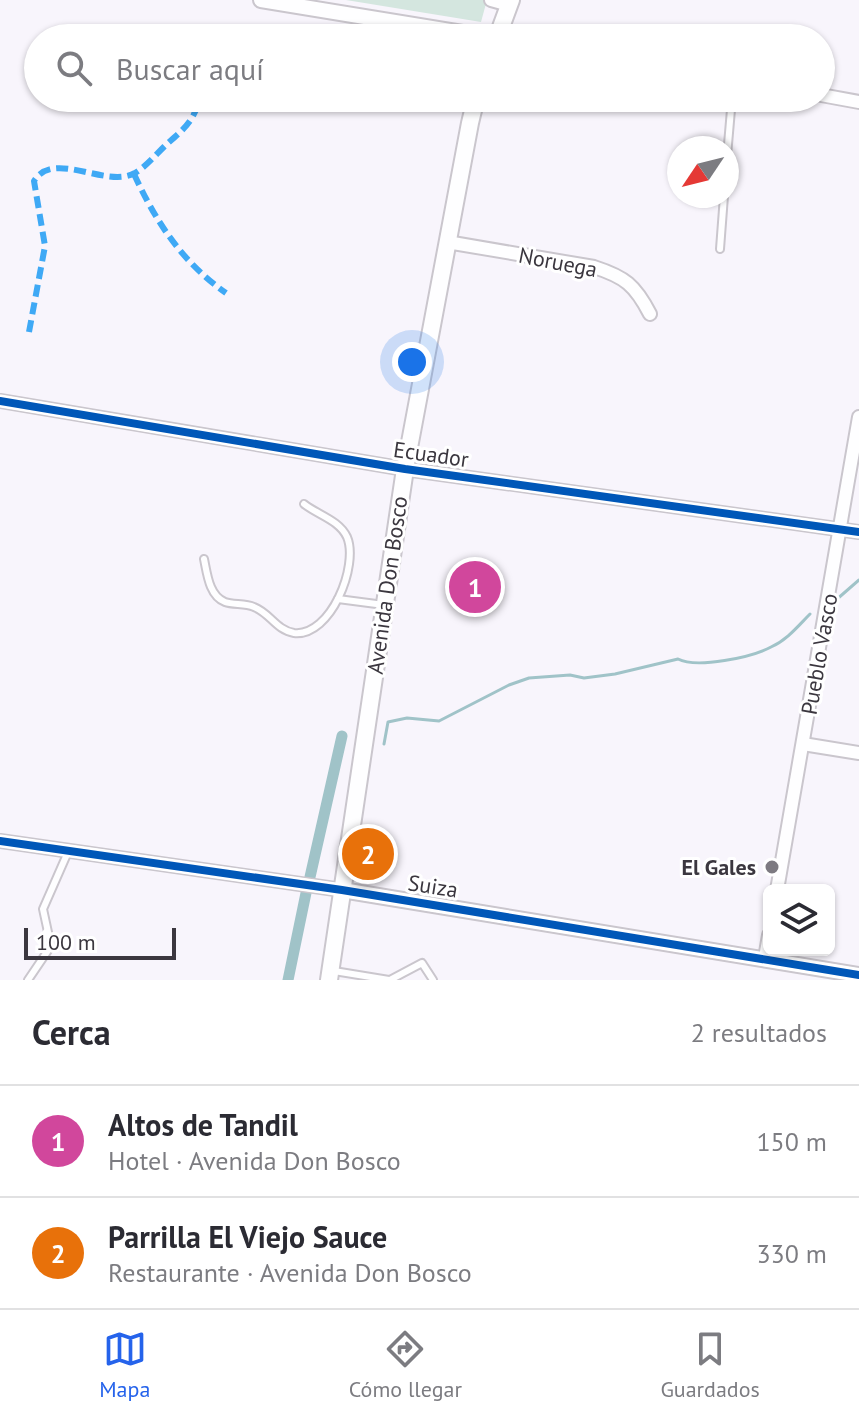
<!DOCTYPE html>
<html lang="es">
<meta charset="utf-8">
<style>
body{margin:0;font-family:"PT Sans",sans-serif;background:#f7f7f7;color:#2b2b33}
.controls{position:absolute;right:24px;bottom:24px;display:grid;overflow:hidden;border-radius:12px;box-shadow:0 2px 6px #0004}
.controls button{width:72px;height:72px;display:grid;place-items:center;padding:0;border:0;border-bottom:2px solid #e1e1e2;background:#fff;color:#2b2b33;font:40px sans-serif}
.compass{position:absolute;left:667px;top:136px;width:72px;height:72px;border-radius:50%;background:#fff;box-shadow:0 2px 6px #0004;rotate:235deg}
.scale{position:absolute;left:24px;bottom:20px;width:152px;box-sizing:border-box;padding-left:8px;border:4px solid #3b373f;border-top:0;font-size:22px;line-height:28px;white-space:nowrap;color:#3b373f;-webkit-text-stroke:6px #fff;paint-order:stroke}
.you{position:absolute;left:412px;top:362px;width:28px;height:28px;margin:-20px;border:6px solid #fff;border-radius:50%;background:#1a73e8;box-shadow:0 0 0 12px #1a73e833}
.badge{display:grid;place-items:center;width:52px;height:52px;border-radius:50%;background:#2563eb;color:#fff;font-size:26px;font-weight:700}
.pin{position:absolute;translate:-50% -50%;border:4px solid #fff;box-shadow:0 2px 8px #0006}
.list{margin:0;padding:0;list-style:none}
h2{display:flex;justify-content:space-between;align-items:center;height:104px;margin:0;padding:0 32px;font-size:34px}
h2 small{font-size:26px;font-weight:400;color:#7c7c81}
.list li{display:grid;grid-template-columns:52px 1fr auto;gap:24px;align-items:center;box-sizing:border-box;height:112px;padding:0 32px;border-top:2px solid #e1e1e2}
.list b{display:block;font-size:30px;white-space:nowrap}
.list p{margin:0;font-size:26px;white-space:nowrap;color:#7c7c81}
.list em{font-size:26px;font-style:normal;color:#7c7c81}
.icon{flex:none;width:44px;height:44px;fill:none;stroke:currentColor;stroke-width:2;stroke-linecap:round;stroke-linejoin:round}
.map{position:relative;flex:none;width:859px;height:980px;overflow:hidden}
.search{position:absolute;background:#fff;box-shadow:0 2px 6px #0004;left:24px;right:24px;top:24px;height:88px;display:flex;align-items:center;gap:20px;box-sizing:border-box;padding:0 28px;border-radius:44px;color:#7c7c81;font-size:30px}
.sheet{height:328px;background:#fff}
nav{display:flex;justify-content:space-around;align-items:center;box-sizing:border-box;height:112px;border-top:2px solid #e1e1e2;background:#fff;font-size:22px;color:#7c7c81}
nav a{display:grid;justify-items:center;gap:4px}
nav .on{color:#2563eb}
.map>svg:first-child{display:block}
.green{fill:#d4e6df}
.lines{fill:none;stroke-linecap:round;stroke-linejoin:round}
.stream{stroke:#a0c3c8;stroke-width:3}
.canal{stroke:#a0c3c8;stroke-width:11}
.service-casing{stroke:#cac6cd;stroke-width:10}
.minor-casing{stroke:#cac6cd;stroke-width:16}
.tertiary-casing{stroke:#cac6cd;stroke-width:18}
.secondary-casing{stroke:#cac6cd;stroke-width:20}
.service{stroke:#fefeff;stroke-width:6}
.minor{stroke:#fefeff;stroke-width:12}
.tertiary{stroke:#fefeff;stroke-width:14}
.secondary{stroke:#fefeff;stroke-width:16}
.quiet{stroke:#3fa9f5;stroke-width:6;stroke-dasharray:12 6;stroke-linecap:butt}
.cycleway-casing{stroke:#fff;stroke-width:13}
.cycleway{stroke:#0057b8;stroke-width:8}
.poi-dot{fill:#7d7a81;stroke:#fff;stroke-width:3}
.labels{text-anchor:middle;stroke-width:6;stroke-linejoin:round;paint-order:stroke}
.street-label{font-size:22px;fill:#3b373f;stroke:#fff}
.poi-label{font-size:22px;font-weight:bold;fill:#3b373f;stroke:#fff;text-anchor:end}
</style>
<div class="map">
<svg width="859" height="980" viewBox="0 0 859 980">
<rect width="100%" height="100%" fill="#f8f5fc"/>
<polygon class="green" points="346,0 487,0 481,22"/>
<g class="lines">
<g class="stream">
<polyline points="836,600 859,580"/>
<path d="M384,744L388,722L407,718L439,721L509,685L529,678L570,675L584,678L615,674L678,659C697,669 752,657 771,647C787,640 798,626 810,614"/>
</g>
<g class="canal">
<polyline points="310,877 342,736"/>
<polyline points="288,980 306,893"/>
</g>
<defs>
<g id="service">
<polyline points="727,156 732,98"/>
<polyline points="720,249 724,196"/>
<path d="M204,559C207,573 209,596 225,602C233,605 245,603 254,607C270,613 276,630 294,633C331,637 359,565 347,537C339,520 318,515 304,504"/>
<polyline points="338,599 384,605"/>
<polyline points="334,971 389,980"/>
<polyline points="28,980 51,946 43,909 68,852"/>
<polyline points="390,980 422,963 433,980"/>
</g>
<g id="minor">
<polyline points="491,0 509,5"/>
<polyline points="821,95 859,102"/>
<path d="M447,242L594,267C625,277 635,285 650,314"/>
<polyline points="0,401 405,469 859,532"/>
<polyline points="803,744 859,753"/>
<polyline points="0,841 342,890"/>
<polyline points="777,890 859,417"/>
<polyline points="765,958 769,935"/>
</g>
<g id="tertiary">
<polyline points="261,0 493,38"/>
<polyline points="342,890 859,975"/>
</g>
<g id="secondary">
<polyline points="497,38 511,0"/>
<polyline points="329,980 405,469 470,123 476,98"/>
</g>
</defs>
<use href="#service" class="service-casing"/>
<use href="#minor" class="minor-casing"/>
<use href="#tertiary" class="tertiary-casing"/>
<use href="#secondary" class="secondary-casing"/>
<use href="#service" class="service"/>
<use href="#minor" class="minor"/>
<use href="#tertiary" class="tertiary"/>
<use href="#secondary" class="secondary"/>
<g class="quiet">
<polyline points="399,38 402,23"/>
<path d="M134,174C156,222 182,262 226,293"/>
<path d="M29,332L45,246L34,181C54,149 106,189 135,173C147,166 158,152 168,143C183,130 196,119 199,98"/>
</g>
<defs>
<g id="cycleway">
<polyline points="0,401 405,469 859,532"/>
<polyline points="0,841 342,890 859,975"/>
</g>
</defs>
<use href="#cycleway" class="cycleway-casing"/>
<use href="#cycleway" class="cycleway"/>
</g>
<circle class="poi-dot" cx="772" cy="867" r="8"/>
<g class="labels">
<g class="street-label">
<text transform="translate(558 262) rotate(11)" y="8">Noruega</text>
<text transform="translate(431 454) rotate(8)" y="8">Ecuador</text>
<text transform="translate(387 585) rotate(-82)" y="8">Avenida Don Bosco</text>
<text transform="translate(819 654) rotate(-80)" y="8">Pueblo Vasco</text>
<text transform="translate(433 886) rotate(9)" y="8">Suiza</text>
</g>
<g class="poi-label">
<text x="756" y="875">El Gales</text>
</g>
</g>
</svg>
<div class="controls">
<button><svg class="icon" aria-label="layers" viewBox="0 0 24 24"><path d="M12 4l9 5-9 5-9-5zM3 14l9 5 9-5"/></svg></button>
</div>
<svg class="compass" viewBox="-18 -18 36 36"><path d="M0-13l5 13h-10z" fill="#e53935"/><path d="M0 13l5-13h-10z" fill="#7c7c81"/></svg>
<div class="scale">100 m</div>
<div class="you"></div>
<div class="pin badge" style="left:475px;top:587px;background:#d1479c">1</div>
<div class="pin badge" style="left:368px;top:854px;background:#e8710a">2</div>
<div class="search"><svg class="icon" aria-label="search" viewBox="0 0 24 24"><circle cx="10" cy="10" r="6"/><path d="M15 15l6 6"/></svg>Buscar aquí</div>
</div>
<section class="sheet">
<h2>Cerca<small>2 resultados</small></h2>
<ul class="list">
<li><span class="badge" style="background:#d1479c">1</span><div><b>Altos de Tandil</b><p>Hotel · Avenida Don Bosco</p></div><em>150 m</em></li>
<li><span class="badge" style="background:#e8710a">2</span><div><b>Parrilla El Viejo Sauce</b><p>Restaurante · Avenida Don Bosco</p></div><em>330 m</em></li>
</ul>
</section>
<nav>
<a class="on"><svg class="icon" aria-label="map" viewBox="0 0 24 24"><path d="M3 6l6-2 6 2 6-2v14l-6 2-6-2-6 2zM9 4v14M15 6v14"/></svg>Mapa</a>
<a><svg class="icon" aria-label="directions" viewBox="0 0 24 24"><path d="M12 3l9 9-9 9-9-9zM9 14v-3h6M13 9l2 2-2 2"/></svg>Cómo llegar</a>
<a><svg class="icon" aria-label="saved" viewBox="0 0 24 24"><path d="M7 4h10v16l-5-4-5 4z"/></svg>Guardados</a>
</nav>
